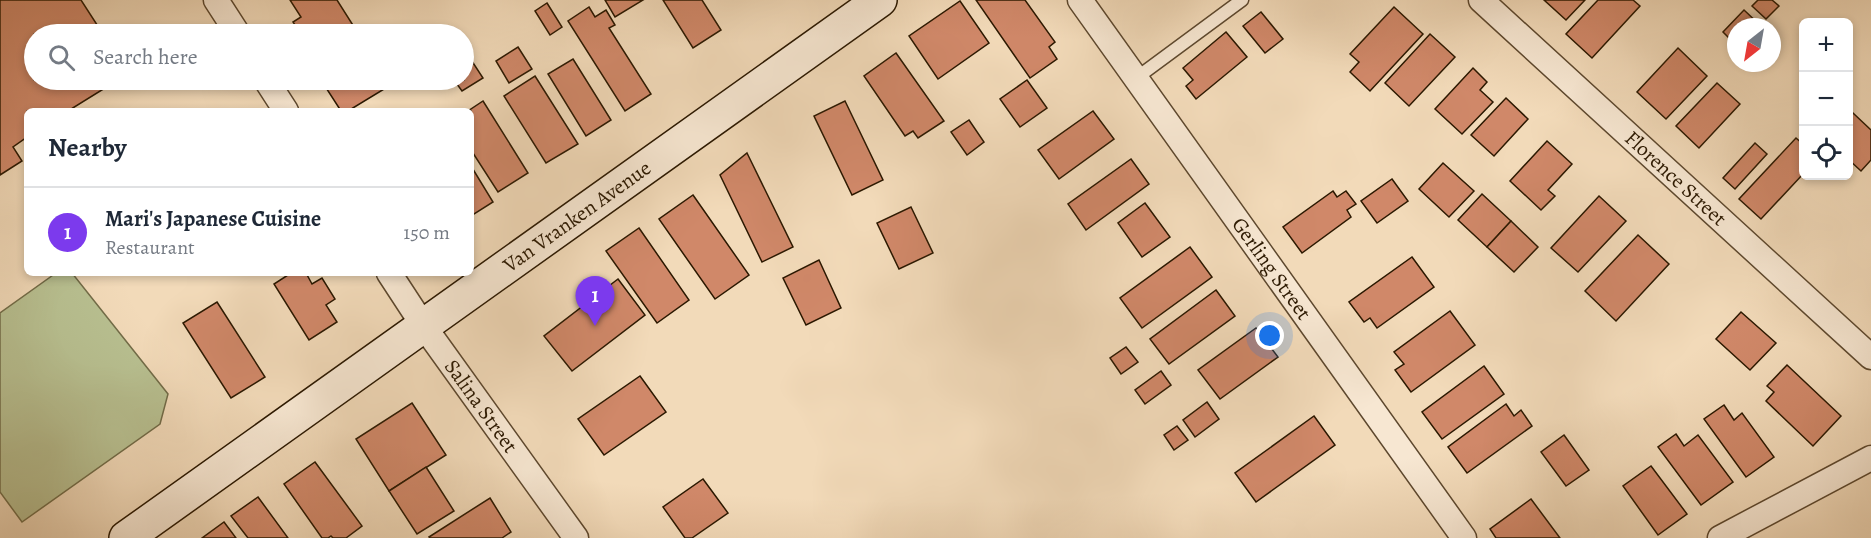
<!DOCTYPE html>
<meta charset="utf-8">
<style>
body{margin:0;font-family:Alegreya,serif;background:#f2f2f3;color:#1f2937}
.controls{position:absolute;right:18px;top:18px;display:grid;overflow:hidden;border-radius:9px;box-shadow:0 3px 9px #0003}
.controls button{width:54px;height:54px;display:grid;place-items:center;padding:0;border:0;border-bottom:2px solid #e0e1e3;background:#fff;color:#1f2937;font:30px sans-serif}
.compass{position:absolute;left:1727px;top:18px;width:54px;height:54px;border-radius:50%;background:#fff;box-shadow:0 3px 9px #0003;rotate:211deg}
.you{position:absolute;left:1270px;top:336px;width:21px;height:21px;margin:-15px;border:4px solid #fff;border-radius:50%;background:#1a73e8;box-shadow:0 0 0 9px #1a73e833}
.badge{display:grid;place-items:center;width:39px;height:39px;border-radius:50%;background:#7c3aed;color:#fff;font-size:20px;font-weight:700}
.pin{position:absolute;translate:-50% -50px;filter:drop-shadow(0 2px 3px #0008)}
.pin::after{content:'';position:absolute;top:32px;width:21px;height:18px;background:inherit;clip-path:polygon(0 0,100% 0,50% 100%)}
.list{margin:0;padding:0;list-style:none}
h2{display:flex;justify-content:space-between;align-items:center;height:78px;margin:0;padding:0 24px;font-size:26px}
h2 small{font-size:20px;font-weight:400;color:#747a83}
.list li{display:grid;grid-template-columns:39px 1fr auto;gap:18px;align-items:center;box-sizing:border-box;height:90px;padding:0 24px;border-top:2px solid #e0e1e3}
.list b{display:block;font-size:22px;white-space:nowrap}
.list p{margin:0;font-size:20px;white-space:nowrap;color:#747a83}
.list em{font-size:20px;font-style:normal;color:#747a83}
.icon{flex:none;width:33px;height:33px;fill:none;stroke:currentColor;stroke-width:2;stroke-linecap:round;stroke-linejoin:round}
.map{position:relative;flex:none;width:1871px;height:538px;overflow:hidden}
.search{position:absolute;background:#fff;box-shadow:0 3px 9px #0003;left:24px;top:24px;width:450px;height:66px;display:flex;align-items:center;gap:15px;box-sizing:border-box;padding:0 21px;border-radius:33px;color:#747a83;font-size:22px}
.panel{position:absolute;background:#fff;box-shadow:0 3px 9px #0003;left:24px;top:108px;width:450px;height:168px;border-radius:9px}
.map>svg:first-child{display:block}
.green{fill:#b8c091;stroke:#726c48;stroke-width:1.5}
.building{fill:#d08869;stroke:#2b1800;stroke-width:1.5}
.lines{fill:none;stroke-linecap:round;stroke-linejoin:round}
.lane-casing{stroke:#5d482e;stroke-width:15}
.street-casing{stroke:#5d482e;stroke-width:27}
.secondary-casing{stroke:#2b1800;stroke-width:36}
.lane{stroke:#f7e7d2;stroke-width:12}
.street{stroke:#f7e7d2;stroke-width:24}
.secondary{stroke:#f7e7d2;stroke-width:33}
.labels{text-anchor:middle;stroke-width:5;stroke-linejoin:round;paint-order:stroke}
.street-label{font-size:21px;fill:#2b1800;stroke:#f7e7d2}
</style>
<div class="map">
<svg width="1871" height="538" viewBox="0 0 1871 538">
<rect width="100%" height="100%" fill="#f2dab9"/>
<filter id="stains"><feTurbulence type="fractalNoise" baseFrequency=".00333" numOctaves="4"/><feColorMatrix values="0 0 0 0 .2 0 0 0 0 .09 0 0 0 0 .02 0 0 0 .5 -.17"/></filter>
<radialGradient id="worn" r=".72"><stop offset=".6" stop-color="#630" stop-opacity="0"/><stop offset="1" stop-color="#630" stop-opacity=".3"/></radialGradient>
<polygon class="green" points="56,273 72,273 168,394 160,424 22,522 0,492 0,313"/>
<g class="building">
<polygon points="0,0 81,0 103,34 34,34 34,80 118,80 68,111 27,111 27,137 13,147 22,161 0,175"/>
<polygon points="290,0 337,0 356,30 348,34 301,34 293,22 301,17"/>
<polygon points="605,0 643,0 615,17"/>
<polygon points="663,0 702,0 721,30 693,48"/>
<polygon points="976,0 1025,0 1055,42 1049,47 1057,59 1030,78"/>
<polygon points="1544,0 1585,0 1566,20"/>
<polygon points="1598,0 1633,0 1640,6 1592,58 1566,34"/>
<polygon points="1758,0 1772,0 1779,6 1766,19 1752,6"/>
<polygon points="960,1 989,43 938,79 909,36"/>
<polygon points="547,3 562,27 550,35 535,11"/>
<polygon points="589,7 595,17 606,10 615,25 609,28 651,94 625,111 568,21"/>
<polygon points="1394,7 1423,34 1370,91 1350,72 1359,62 1350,54"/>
<polygon points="1744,10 1762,27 1736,27 1736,45 1723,32"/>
<polygon points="1261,12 1283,39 1265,53 1243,26"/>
<polygon points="1226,32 1247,57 1196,99 1186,86 1193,80 1183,68"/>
<polygon points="1430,34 1455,57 1409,106 1385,83"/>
<polygon points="518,47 532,69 509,83 496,61"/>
<polygon points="1678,48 1707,76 1666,119 1637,92"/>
<polygon points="464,49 483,78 462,91 454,80 464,80"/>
<polygon points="896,53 944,121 918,138 913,131 905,136 864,76"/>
<polygon points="573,59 611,120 586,136 548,74"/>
<polygon points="1473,68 1487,82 1480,90 1493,102 1462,134 1435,109"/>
<polygon points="535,76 578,144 546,163 504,96"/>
<polygon points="321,80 399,80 348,111 341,111"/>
<polygon points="1027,80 1047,108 1020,127 1000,99"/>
<polygon points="1717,83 1740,104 1699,148 1676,126"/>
<polygon points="1506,98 1528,119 1494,156 1471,135"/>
<polygon points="483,101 528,173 498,192 471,150 471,111 468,111"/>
<polygon points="845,101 883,180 852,195 814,116"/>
<polygon points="1093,111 1114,139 1059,179 1038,150"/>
<polygon points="1853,113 1871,130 1871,160 1861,171 1848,159 1848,118"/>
<polygon points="969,120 984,142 967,155 951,132"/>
<polygon points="1796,138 1804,145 1804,173 1761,219 1739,199"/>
<polygon points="1547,141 1572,164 1548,190 1555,196 1541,210 1510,181"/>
<polygon points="1755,143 1767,154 1735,189 1723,178"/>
<polygon points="747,153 793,247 762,262 720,175"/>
<polygon points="1131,159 1149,184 1086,230 1068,204"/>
<polygon points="1443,163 1474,191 1449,217 1419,189"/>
<polygon points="471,166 493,202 471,216"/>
<polygon points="1392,179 1408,201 1377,223 1361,201"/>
<polygon points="1333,191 1337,197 1346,191 1356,204 1347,210 1351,217 1302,253 1283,227"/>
<polygon points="1482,194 1511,221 1487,247 1458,220"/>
<polygon points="693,195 749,275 715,299 659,219"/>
<polygon points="1599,196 1626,221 1578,272 1551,248"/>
<polygon points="1145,203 1170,237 1142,257 1118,223"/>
<polygon points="911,207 933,253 899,269 877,223"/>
<polygon points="1511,221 1538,247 1514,272 1487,247"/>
<polygon points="639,228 689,300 657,323 606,251"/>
<polygon points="1638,235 1669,264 1616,321 1585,291"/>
<polygon points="1190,247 1212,277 1142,328 1120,298"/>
<polygon points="1412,257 1434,287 1377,328 1370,318 1364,322 1349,302"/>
<polygon points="819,260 841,308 806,325 783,278"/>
<polygon points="291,273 306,273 312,284 322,278 335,299 326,305 337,322 309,340 274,284"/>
<polygon points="618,279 645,315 572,371 544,336"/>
<polygon points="1216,290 1235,316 1169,364 1150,339"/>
<polygon points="217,302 265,377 231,398 183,323"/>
<polygon points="1450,311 1475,345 1411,392 1395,370 1404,364 1394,352"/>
<polygon points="1741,312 1776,343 1750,370 1716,339"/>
<polygon points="1256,328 1278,357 1220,399 1198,370"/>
<polygon points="1126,347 1138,362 1121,374 1110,358"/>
<polygon points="1787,365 1841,416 1813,446 1766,401 1774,392 1767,386"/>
<polygon points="1484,366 1504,394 1442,439 1422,412"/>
<polygon points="1161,371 1171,385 1145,404 1135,390"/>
<polygon points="640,376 666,412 604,455 578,419"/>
<polygon points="1207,402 1219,419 1195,437 1183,420"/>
<polygon points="412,403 446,455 389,491 356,439"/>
<polygon points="1506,404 1514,416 1521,410 1532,426 1467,473 1448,447"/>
<polygon points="1724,405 1734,420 1742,413 1774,457 1746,477 1704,419"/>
<polygon points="1314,416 1335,445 1256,502 1235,473"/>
<polygon points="1177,426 1188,440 1174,450 1164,435"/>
<polygon points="1676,434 1684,446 1698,435 1733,482 1701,505 1658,447"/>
<polygon points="1564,435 1589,470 1566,486 1541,452"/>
<polygon points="315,462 362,526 346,538 333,538 331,536 328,538 322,538 284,484"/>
<polygon points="1651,466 1687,514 1658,535 1623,486"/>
<polygon points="426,467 454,511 417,534 389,491"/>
<polygon points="703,479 728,513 692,538 685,538 663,507"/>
<polygon points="258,497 288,538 248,538 231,516"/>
<polygon points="490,498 511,532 502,538 430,538 429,537"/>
<polygon points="1531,499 1560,538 1496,538 1490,529"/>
<polygon points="224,522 236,538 202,538"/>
</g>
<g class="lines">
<defs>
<polyline id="lane" points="1135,79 1242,0"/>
<g id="street">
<polyline points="216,0 238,34"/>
<path id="s1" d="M1080,0L1464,538"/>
<path id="s2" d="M1481,0L1871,357"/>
<polyline points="266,80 286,111"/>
<path id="s3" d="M389,273L423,325L576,538"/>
<polyline points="1720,538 1871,458"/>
</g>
<g id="secondary">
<path id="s4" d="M126,538L880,0"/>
</g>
</defs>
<use href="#lane" class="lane-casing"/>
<use href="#street" class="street-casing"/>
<use href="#secondary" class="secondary-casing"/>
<use href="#lane" class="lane"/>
<use href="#street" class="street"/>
<use href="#secondary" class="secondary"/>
</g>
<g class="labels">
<g class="street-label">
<text dy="7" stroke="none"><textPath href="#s2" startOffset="264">Florence Street</textPath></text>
<text dy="7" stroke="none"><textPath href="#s4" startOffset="554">Van Vranken Avenue</textPath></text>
<text dy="7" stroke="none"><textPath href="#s1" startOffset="330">Gerling Street</textPath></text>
<text dy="7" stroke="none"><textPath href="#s3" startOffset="162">Salina Street</textPath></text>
</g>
</g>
<rect width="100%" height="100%" filter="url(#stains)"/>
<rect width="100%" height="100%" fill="url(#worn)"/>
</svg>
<div class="controls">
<button>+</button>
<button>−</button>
<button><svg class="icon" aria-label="locate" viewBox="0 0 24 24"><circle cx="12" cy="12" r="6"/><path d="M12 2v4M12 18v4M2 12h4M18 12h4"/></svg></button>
</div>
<svg class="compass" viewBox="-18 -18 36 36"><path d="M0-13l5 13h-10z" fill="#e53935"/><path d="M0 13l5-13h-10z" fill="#747a83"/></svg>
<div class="you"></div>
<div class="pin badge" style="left:595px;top:326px">1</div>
<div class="search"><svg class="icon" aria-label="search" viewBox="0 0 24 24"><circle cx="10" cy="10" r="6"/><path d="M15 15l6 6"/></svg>Search here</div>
<section class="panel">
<h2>Nearby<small></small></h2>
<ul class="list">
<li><span class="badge">1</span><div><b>Mari's Japanese Cuisine</b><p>Restaurant</p></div><em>150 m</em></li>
</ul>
</section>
</div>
